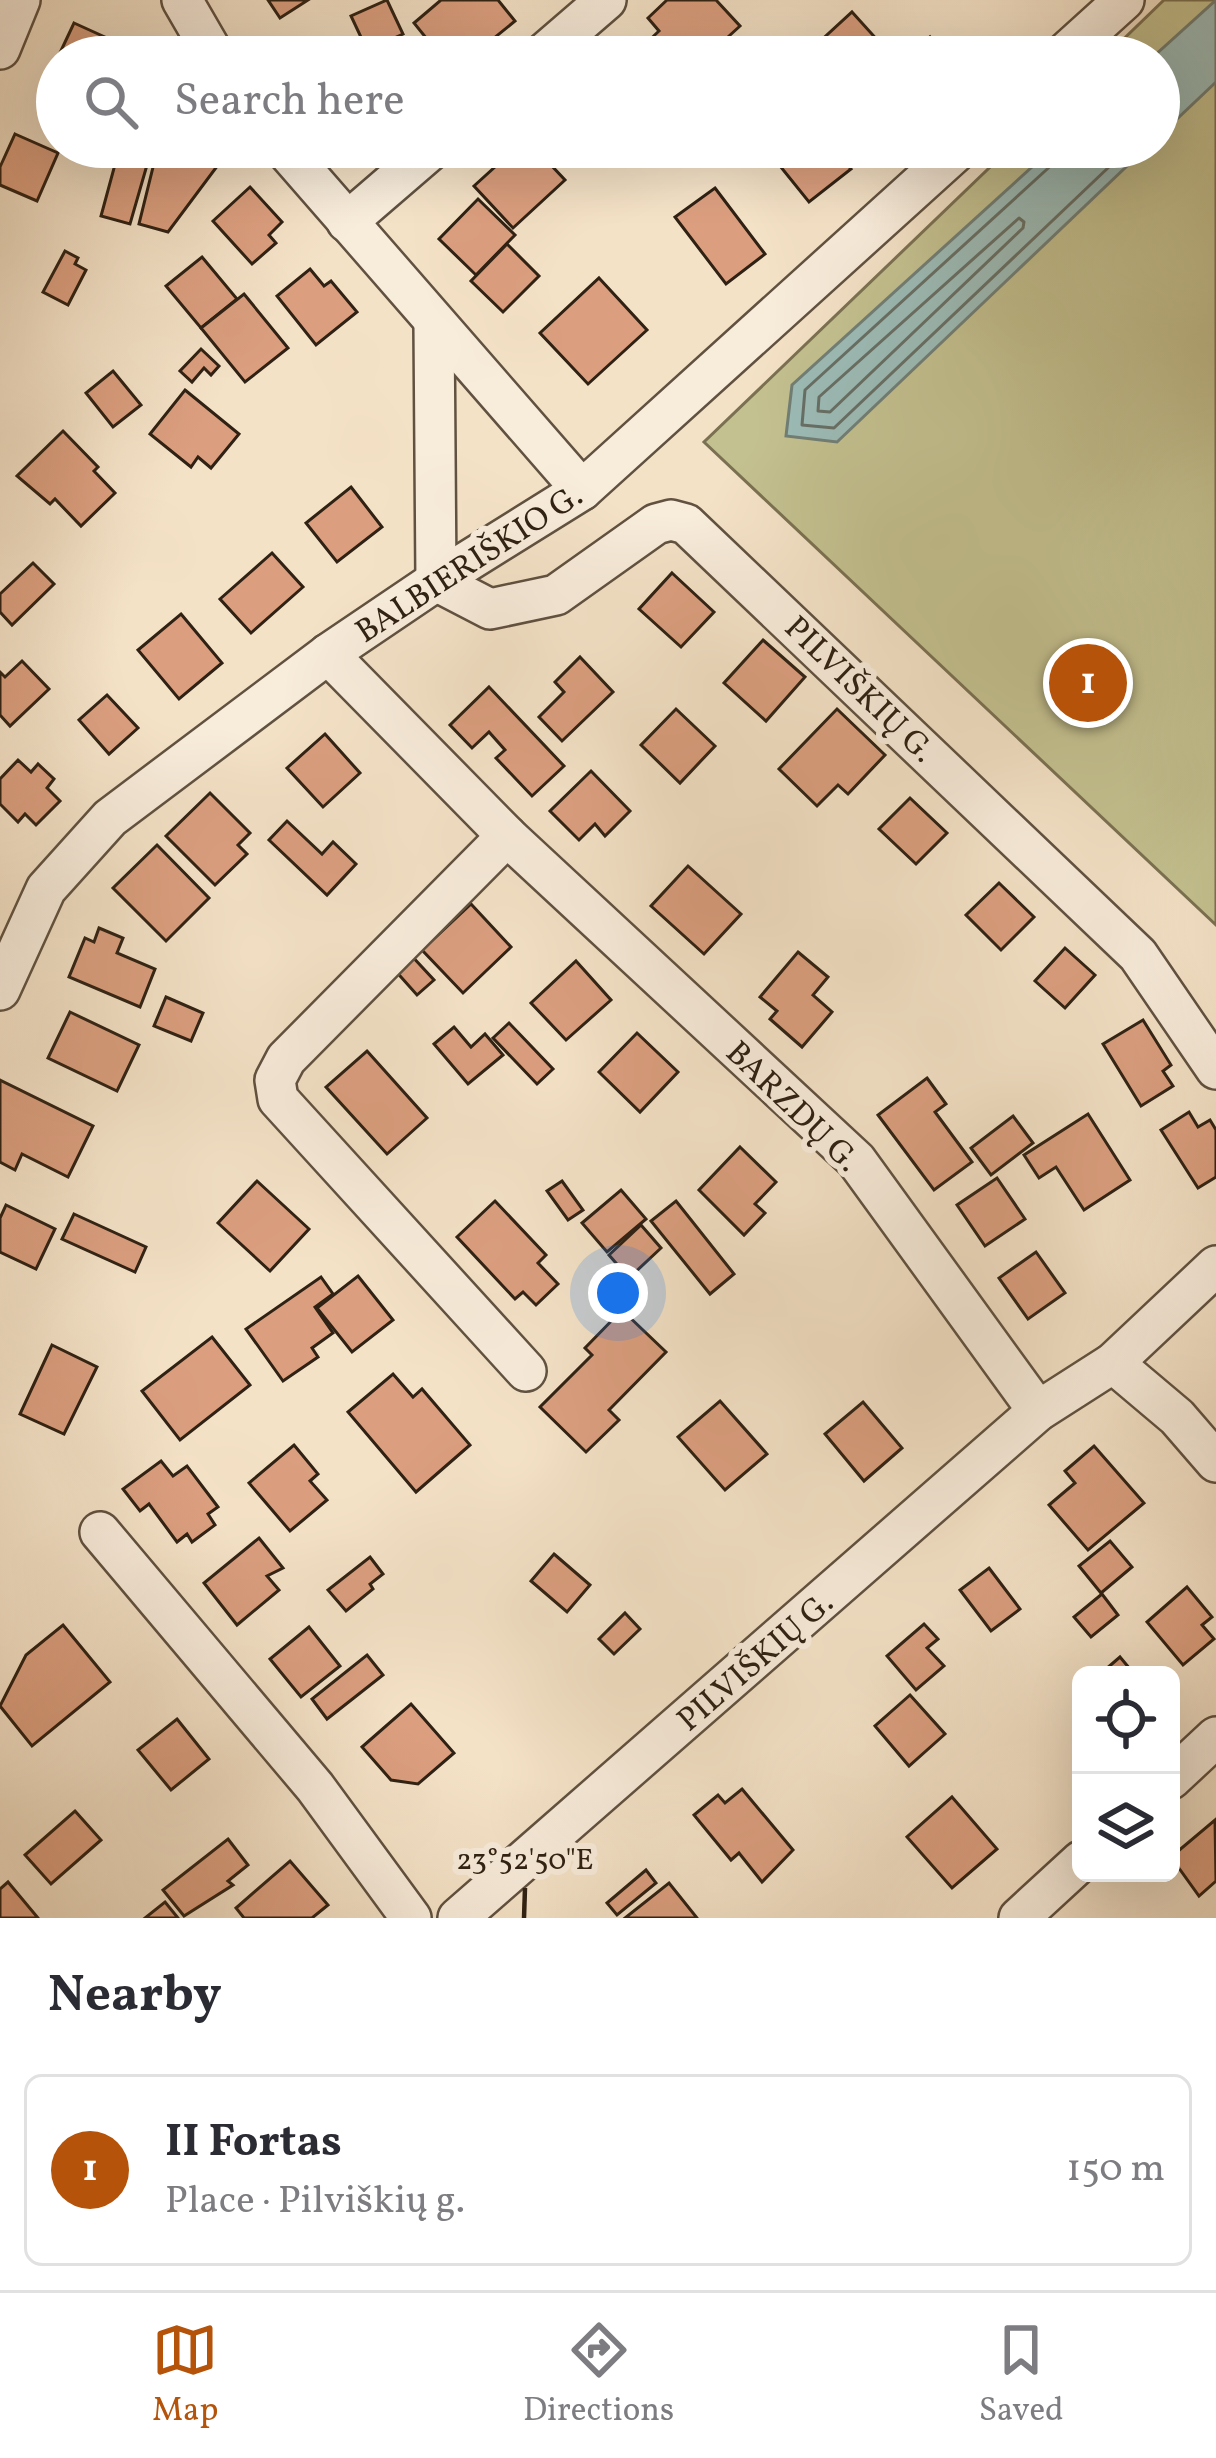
<!DOCTYPE html>
<meta charset="utf-8">
<style>
body{margin:0;font-family:Vollkorn,serif;background:#f2f2f3;color:#2b2b33}
.controls{position:absolute;right:36px;bottom:36px;display:grid;overflow:hidden;border-radius:18px;box-shadow:0 12px 48px #0002}
.controls button{width:108px;height:108px;display:grid;place-items:center;padding:0;border:0;border-bottom:3px solid #e1e1e2;background:#fff;color:#2b2b33;font:60px sans-serif}
.you{position:absolute;left:618px;top:1293px;width:42px;height:42px;margin:-30px;border:9px solid #fff;border-radius:50%;background:#1a73e8;box-shadow:0 0 0 18px #1a73e833}
.badge{display:grid;place-items:center;width:78px;height:78px;border-radius:50%;background:#b45309;color:#fff;font-size:39px;font-weight:700}
.pin{position:absolute;translate:-50% -50%;border:6px solid #fff;box-shadow:0 3px 12px #0006}
.list{margin:0;padding:0;list-style:none}
h2{display:flex;justify-content:space-between;align-items:center;height:156px;margin:0;padding:0 48px;font-size:51px}
h2 small{font-size:39px;font-weight:400;color:#7c7c81}
.list li{display:grid;grid-template-columns:78px 1fr auto;gap:36px;align-items:center;box-sizing:border-box;height:192px;margin:0 24px 24px;padding:0 24px;border:3px solid #e1e1e2;border-radius:18px}
.list b{display:block;font-size:45px;white-space:nowrap}
.list p{margin:0;font-size:39px;white-space:nowrap;color:#7c7c81}
.list em{font-size:39px;font-style:normal;color:#7c7c81}
.icon{flex:none;width:66px;height:66px;fill:none;stroke:currentColor;stroke-width:2;stroke-linecap:round;stroke-linejoin:round}
.map{position:relative;flex:none;width:1216px;height:1918px;overflow:hidden}
.search{position:absolute;background:#fff;box-shadow:0 12px 48px #0002;left:36px;right:36px;top:36px;height:132px;display:flex;align-items:center;gap:30px;box-sizing:border-box;padding:0 42px;border-radius:66px;color:#7c7c81;font-size:45px}
.sheet{height:372px;background:#fff}
nav{display:flex;justify-content:space-around;align-items:center;box-sizing:border-box;height:168px;border-top:3px solid #e1e1e2;background:#fff;font-size:33px;color:#7c7c81}
nav a{display:grid;justify-items:center;gap:6px}
nav .on{color:#b45309}
.map>svg:first-child{display:block}
.green{fill:#c4c190;stroke:#7a7152;stroke-width:3}
.water{fill:#9cbdb9;stroke:#707f77;stroke-width:3}
.lines{fill:none;stroke-linecap:round;stroke-linejoin:round}
.shore{stroke:#666f66;stroke-width:3}
.building{fill:#db9f7f;stroke:#2f2113;stroke-width:3}
.minor-casing{stroke:#605140;stroke-width:44}
.minor{stroke:#f8ecdb;stroke-width:39}
.ticks{fill:none;stroke:#2f2113;stroke-width:4.5}
.labels{text-anchor:middle;stroke-width:12;stroke-linejoin:round;paint-order:stroke}
.street-label{font-size:33px;fill:#2f2113;stroke:#f8ecdb}
.ticks-label{font-size:30px;text-anchor:middle;fill:#2f2113;stroke:#f8ecdb;stroke-width:12;stroke-linejoin:round;paint-order:stroke}
</style>
<div class="map">
<svg width="1216" height="1918" viewBox="0 0 1216 1918">
<rect width="100%" height="100%" fill="#f4e2c7"/>
<filter id="stains"><feTurbulence type="fractalNoise" baseFrequency=".00167" numOctaves="4"/><feColorMatrix values="0 0 0 0 .2 0 0 0 0 .09 0 0 0 0 .02 0 0 0 .5 -.17"/></filter>
<radialGradient id="worn" r=".72"><stop offset=".6" stop-color="#630" stop-opacity="0"/><stop offset="1" stop-color="#630" stop-opacity=".3"/></radialGradient>
<polygon class="green" points="1164,0 1216,0 1216,925 704,442 1011,147 1159,147 1159,57 1105,57"/>
<g class="water">
<polygon points="1216,0 1216,82 1159,136 1159,57 1153,57"/>
<polygon points="1054,147 1147,147 837,442 786,436 792,385"/>
</g>
<g class="lines">
<g class="shore">
<polyline points="1061,147 1056,161 805,390 802,425 834,428 1130,147"/>
<polygon points="1019,218 1024,222 1023,228 830,412 818,411 819,397"/>
</g>
</g>
<g class="building">
<polygon points="268,0 308,0 280,18"/>
<polygon points="387,0 403,34 367,50 351,16"/>
<polygon points="441,0 498,0 515,21 472,56 458,39 439,54 414,23"/>
<polygon points="667,0 716,0 740,26 706,57 652,57 642,47 659,31 648,18"/>
<polygon points="852,12 881,44 866,57 803,57"/>
<polygon points="74,23 118,43 112,57 58,57"/>
<polygon points="930,37 947,57 907,57"/>
<polygon points="15,134 58,153 37,201 0,185 0,167"/>
<polygon points="107,147 153,147 148,161"/>
<polygon points="158,147 215,147 221,161 168,232 139,224"/>
<polygon points="517,147 534,147 565,180 513,228 474,186"/>
<polygon points="803,147 833,147 851,169 809,202 780,166"/>
<polygon points="117,157 147,165 130,224 101,216"/>
<polygon points="250,187 282,222 269,235 276,243 252,264 213,221"/>
<polygon points="715,188 765,254 726,284 675,217"/>
<polygon points="478,199 515,235 476,275 439,239"/>
<polygon points="507,244 539,276 503,312 471,281"/>
<polygon points="65,251 78,258 75,264 86,270 68,305 43,292"/>
<polygon points="202,257 237,299 201,328 166,286"/>
<polygon points="310,269 324,286 331,281 357,312 316,345 277,296"/>
<polygon points="599,278 647,330 588,384 540,333"/>
<polygon points="244,294 288,348 245,382 201,328"/>
<polygon points="201,349 219,366 211,375 204,368 192,382 180,371"/>
<polygon points="113,371 141,405 113,427 86,393"/>
<polygon points="185,390 239,434 211,468 198,457 191,467 150,434"/>
<polygon points="63,431 98,467 94,471 115,493 81,526 55,499 50,504 17,476"/>
<polygon points="351,487 382,527 337,562 306,523"/>
<polygon points="272,553 303,587 251,633 220,599"/>
<polygon points="33,563 54,584 12,625 0,612 0,594"/>
<polygon points="672,573 714,612 681,647 639,609"/>
<polygon points="181,614 222,663 179,699 138,650"/>
<polygon points="763,640 805,677 766,721 724,683"/>
<polygon points="580,657 613,692 562,741 539,717 564,692 555,682"/>
<polygon points="22,661 49,689 10,726 0,715 0,672 5,677"/>
<polygon points="489,687 564,766 532,796 496,758 505,750 489,732 472,748 450,725"/>
<polygon points="107,695 138,728 109,754 79,720"/>
<polygon points="676,709 715,746 680,783 641,745"/>
<polygon points="837,709 885,755 848,794 838,785 817,806 779,769"/>
<polygon points="325,734 360,773 323,807 287,768"/>
<polygon points="18,760 31,772 38,764 54,779 47,788 60,801 36,825 25,814 18,822 0,804 0,779"/>
<polygon points="591,771 630,811 605,836 595,824 579,840 550,811"/>
<polygon points="210,793 250,833 238,845 247,854 215,885 166,836"/>
<polygon points="910,798 947,833 916,864 879,829"/>
<polygon points="287,821 322,854 333,842 356,864 327,895 269,840"/>
<polygon points="157,845 209,898 166,941 113,888"/>
<polygon points="688,866 741,914 704,954 651,906"/>
<polygon points="999,883 1034,917 1001,950 966,915"/>
<polygon points="471,904 511,947 463,993 422,950"/>
<polygon points="99,928 123,938 117,953 155,969 140,1007 69,977 85,938 94,942"/>
<polygon points="1065,948 1095,975 1065,1008 1035,981"/>
<polygon points="798,952 828,977 813,995 832,1012 802,1047 770,1019 777,1011 760,997"/>
<polygon points="409,953 434,980 417,995 393,968"/>
<polygon points="576,961 611,1000 566,1040 531,1003"/>
<polygon points="166,997 203,1013 191,1041 154,1026"/>
<polygon points="70,1012 139,1045 117,1091 48,1058"/>
<polygon points="1143,1020 1171,1065 1163,1071 1173,1086 1141,1106 1103,1044"/>
<polygon points="509,1023 553,1069 537,1084 493,1038"/>
<polygon points="454,1027 471,1047 485,1034 503,1055 468,1084 434,1044"/>
<polygon points="637,1033 678,1072 640,1112 599,1072"/>
<polygon points="367,1051 427,1118 387,1154 326,1087"/>
<polygon points="927,1078 946,1104 935,1112 972,1162 934,1190 878,1115"/>
<polygon points="0,1080 93,1126 68,1177 22,1154 15,1170 0,1162"/>
<polygon points="1189,1112 1198,1127 1210,1120 1216,1130 1216,1177 1198,1188 1161,1130"/>
<polygon points="1088,1114 1130,1180 1084,1210 1056,1167 1039,1178 1024,1155"/>
<polygon points="1013,1116 1033,1143 991,1175 971,1148"/>
<polygon points="740,1147 776,1182 755,1204 765,1213 744,1235 699,1190"/>
<polygon points="997,1178 1025,1219 985,1246 957,1205"/>
<polygon points="257,1181 309,1229 270,1271 218,1223"/>
<polygon points="562,1181 583,1210 568,1220 547,1191"/>
<polygon points="621,1190 646,1219 607,1252 582,1223"/>
<polygon points="495,1201 546,1255 538,1263 558,1284 536,1305 523,1292 515,1299 457,1237"/>
<polygon points="676,1201 734,1274 710,1294 651,1221"/>
<polygon points="6,1205 55,1229 36,1269 0,1252 0,1218"/>
<polygon points="74,1214 146,1247 135,1272 62,1239"/>
<polygon points="641,1225 661,1248 629,1278 609,1255"/>
<polygon points="1036,1252 1065,1293 1028,1319 999,1278"/>
<polygon points="358,1276 393,1320 352,1352 317,1308"/>
<polygon points="321,1277 333,1294 315,1307 333,1333 312,1348 318,1357 283,1381 246,1329"/>
<polygon points="622,1310 666,1352 609,1410 619,1420 586,1452 540,1407 592,1355 585,1348"/>
<polygon points="212,1337 250,1385 180,1440 142,1391"/>
<polygon points="52,1345 97,1367 64,1434 20,1414"/>
<polygon points="393,1374 413,1397 422,1389 470,1445 416,1492 348,1412"/>
<polygon points="720,1401 767,1454 725,1490 678,1437"/>
<polygon points="863,1402 902,1448 864,1481 825,1434"/>
<polygon points="294,1445 318,1474 310,1481 327,1500 290,1531 249,1483"/>
<polygon points="1094,1446 1144,1503 1088,1550 1049,1505 1075,1483 1065,1471"/>
<polygon points="161,1461 173,1476 187,1466 218,1507 208,1514 215,1525 192,1542 187,1534 177,1542 149,1504 140,1511 123,1489"/>
<polygon points="259,1538 283,1568 267,1576 279,1590 237,1625 204,1583"/>
<polygon points="1110,1541 1132,1567 1101,1593 1079,1566"/>
<polygon points="554,1554 590,1585 567,1612 531,1581"/>
<polygon points="370,1557 383,1574 370,1584 373,1589 346,1611 328,1590"/>
<polygon points="989,1568 1020,1609 991,1631 960,1590"/>
<polygon points="1187,1587 1212,1617 1202,1625 1214,1639 1183,1665 1147,1622"/>
<polygon points="1102,1594 1118,1615 1091,1637 1074,1617"/>
<polygon points="625,1613 640,1629 614,1654 599,1639"/>
<polygon points="924,1624 938,1639 927,1648 944,1666 916,1690 887,1656"/>
<polygon points="63,1625 110,1682 32,1746 0,1706 26,1655"/>
<polygon points="309,1627 340,1666 301,1697 270,1659"/>
<polygon points="367,1655 383,1675 327,1719 312,1699"/>
<polygon points="1120,1657 1135,1675 1099,1675"/>
<polygon points="910,1695 945,1734 909,1766 875,1726"/>
<polygon points="411,1704 454,1753 418,1784 391,1780 362,1747"/>
<polygon points="177,1719 209,1759 171,1790 138,1750"/>
<polygon points="742,1789 793,1850 762,1882 739,1853 731,1860 694,1815 718,1795 725,1803"/>
<polygon points="952,1797 997,1849 952,1888 907,1837"/>
<polygon points="75,1811 101,1840 51,1884 25,1855"/>
<polygon points="1215,1820 1216,1881 1199,1896 1171,1857"/>
<polygon points="228,1839 248,1865 228,1881 233,1885 184,1916 163,1890"/>
<polygon points="290,1861 328,1905 312,1918 244,1918 236,1908"/>
<polygon points="646,1870 656,1883 617,1915 607,1903"/>
<polygon points="8,1882 38,1918 0,1918 0,1889"/>
<polygon points="669,1883 697,1918 625,1918"/>
<polygon points="165,1902 178,1918 145,1918"/>
</g>
<g class="lines">
<defs>
<g id="minor">
<polyline points="182,0 215,57"/>
<polyline points="0,49 20,0"/>
<polyline points="540,57 606,0"/>
<polyline points="1061,57 1124,0"/>
<polyline points="283,147 582,490"/>
<polyline points="347,222 434,147"/>
<polyline points="434,324 436,581 490,609 556,595 656,524 671,520 686,524 1138,955 1216,1069"/>
<polyline points="328,654 507,836 856,1160 1038,1411"/>
<polyline points="507,836 286,1059 275,1080 278,1099 526,1371"/>
<polyline points="0,990 46,889 110,818 328,654 436,581 582,490 961,147"/>
<polyline points="1113,1363 1177,1417 1216,1462"/>
<polyline points="100,1532 315,1787 411,1918"/>
<polyline points="1171,1779 1216,1737"/>
<polyline points="458,1918 1038,1411 1113,1363 1216,1266"/>
<polyline points="1019,1918 1081,1861"/>
</g>
</defs>
<use href="#minor" class="minor-casing"/>
<use href="#minor" class="minor"/>
</g>
<path class="ticks" d="M524,1918L525,1888"/>
<g class="labels">
<g class="street-label">
<text transform="translate(468 562) rotate(-33)" y="12">BALBIERIŠKIO G.</text>
<text transform="translate(861 688) rotate(44)" y="12">PILVIŠKIŲ G.</text>
<text transform="translate(794 1105) rotate(44)" y="12">BARZDŲ G.</text>
<text transform="translate(754 1660) rotate(-41)" y="12">PILVIŠKIŲ G.</text>
</g>
</g>
<g class="ticks-label">
<text x="525" y="1869">23°52'50"E</text>
</g>
<rect width="100%" height="100%" filter="url(#stains)"/>
<rect width="100%" height="100%" fill="url(#worn)"/>
</svg>
<div class="controls">
<button><svg class="icon" aria-label="locate" viewBox="0 0 24 24"><circle cx="12" cy="12" r="6"/><path d="M12 2v4M12 18v4M2 12h4M18 12h4"/></svg></button>
<button><svg class="icon" aria-label="layers" viewBox="0 0 24 24"><path d="M12 4l9 5-9 5-9-5zM3 14l9 5 9-5"/></svg></button>
</div>
<div class="you"></div>
<div class="pin badge" style="left:1088px;top:683px">1</div>
<div class="search"><svg class="icon" aria-label="search" viewBox="0 0 24 24"><circle cx="10" cy="10" r="6"/><path d="M15 15l6 6"/></svg>Search here</div>
</div>
<section class="sheet">
<h2>Nearby<small></small></h2>
<ul class="list">
<li><span class="badge">1</span><div><b>II Fortas</b><p>Place · Pilviškių g.</p></div><em>150 m</em></li>
</ul>
</section>
<nav>
<a class="on"><svg class="icon" aria-label="map" viewBox="0 0 24 24"><path d="M3 6l6-2 6 2 6-2v14l-6 2-6-2-6 2zM9 4v14M15 6v14"/></svg>Map</a>
<a><svg class="icon" aria-label="directions" viewBox="0 0 24 24"><path d="M12 3l9 9-9 9-9-9zM9 14v-3h6M13 9l2 2-2 2"/></svg>Directions</a>
<a><svg class="icon" aria-label="saved" viewBox="0 0 24 24"><path d="M7 4h10v16l-5-4-5 4z"/></svg>Saved</a>
</nav>
